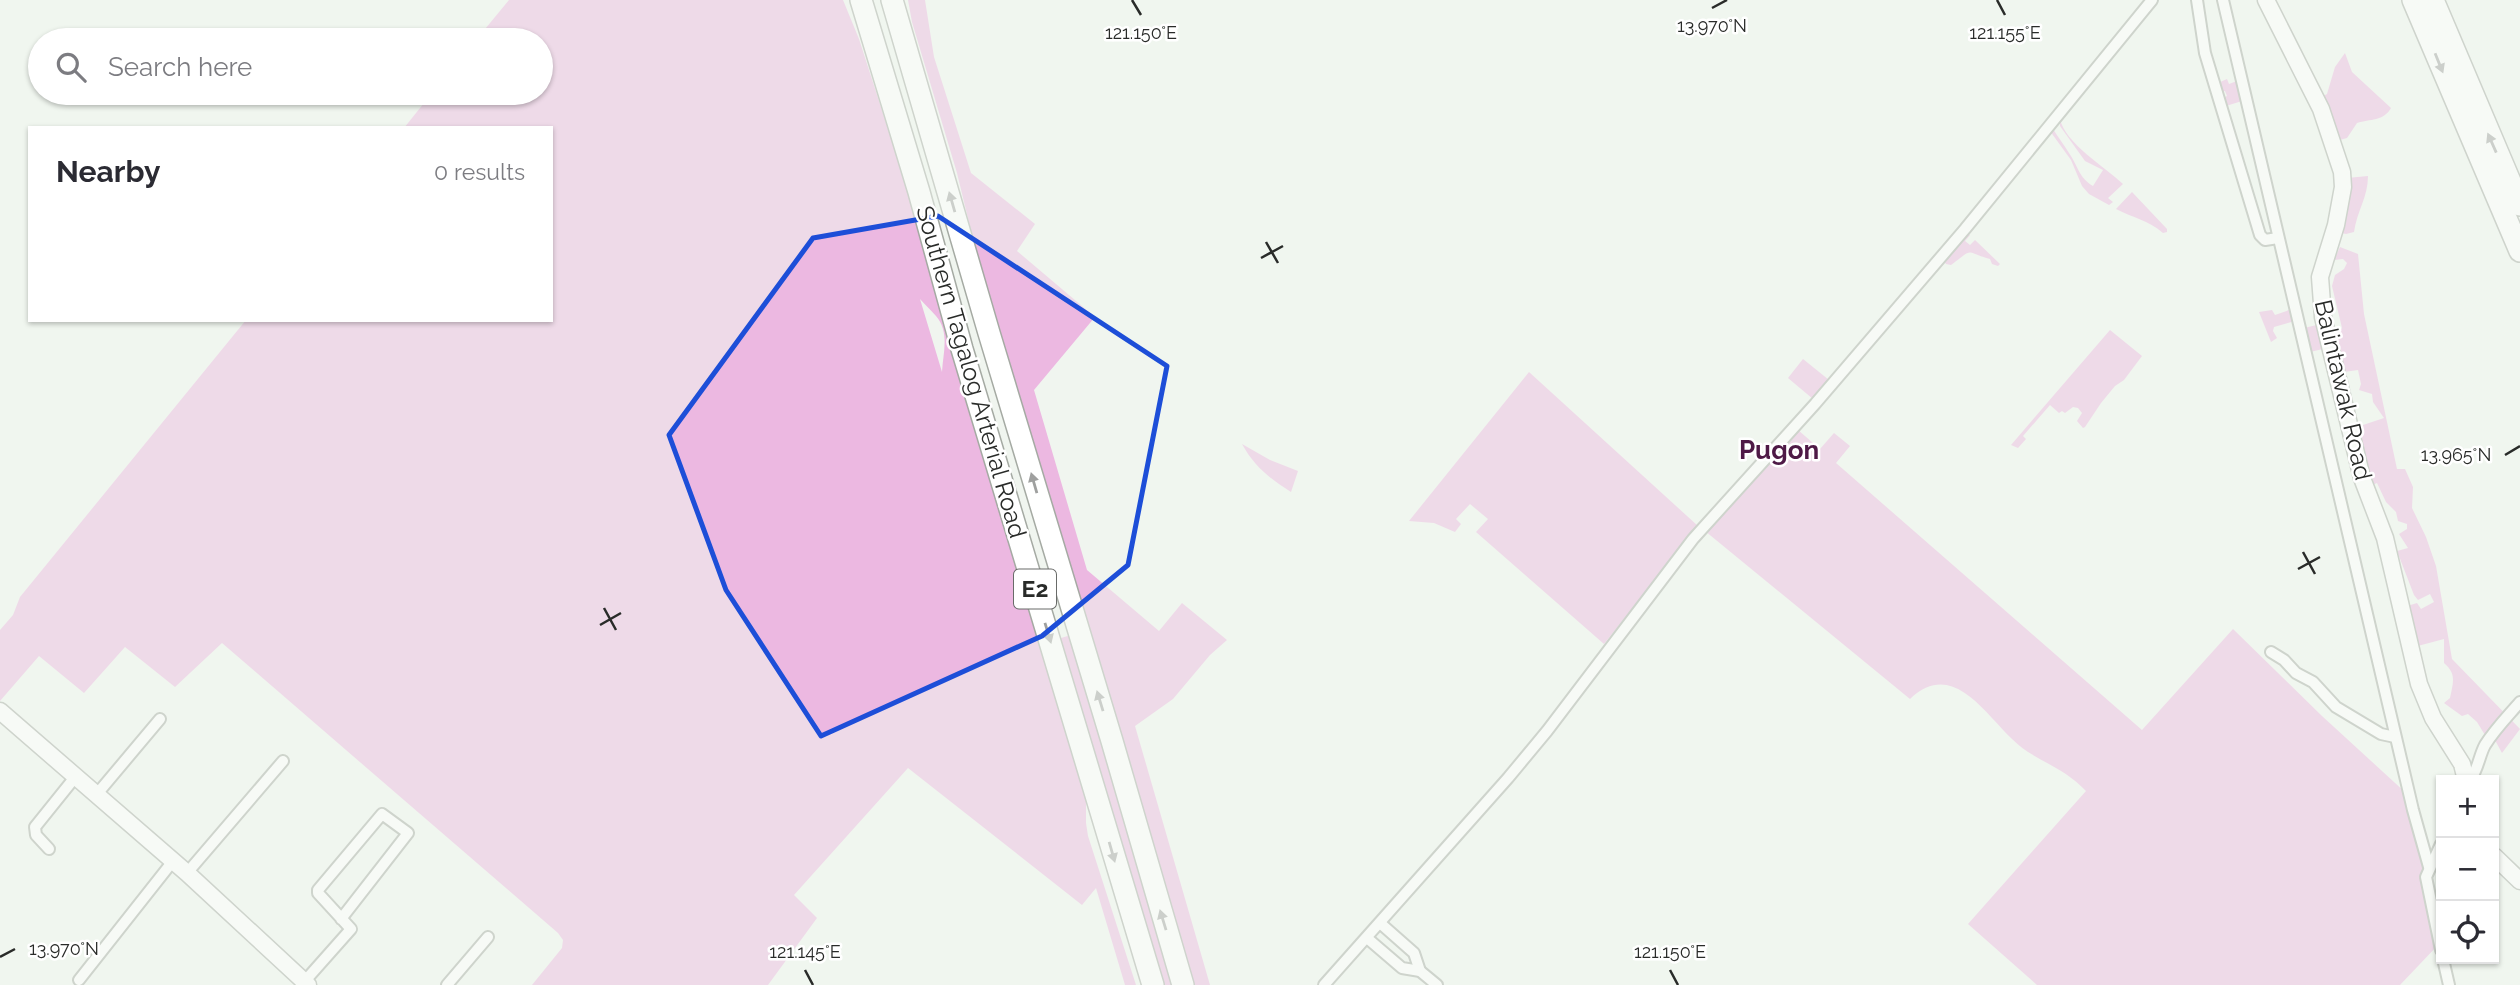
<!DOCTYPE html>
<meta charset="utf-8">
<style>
body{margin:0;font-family:Raleway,sans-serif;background:#f7f7f7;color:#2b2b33}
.controls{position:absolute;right:21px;bottom:21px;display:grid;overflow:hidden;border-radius:0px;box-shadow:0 2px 5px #0004}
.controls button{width:63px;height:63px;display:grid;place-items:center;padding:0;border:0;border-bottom:2px solid #e1e1e2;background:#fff;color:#2b2b33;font:35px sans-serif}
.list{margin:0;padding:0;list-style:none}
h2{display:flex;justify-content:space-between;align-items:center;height:91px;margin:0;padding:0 28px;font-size:30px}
h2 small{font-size:23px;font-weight:400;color:#7c7c81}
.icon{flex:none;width:38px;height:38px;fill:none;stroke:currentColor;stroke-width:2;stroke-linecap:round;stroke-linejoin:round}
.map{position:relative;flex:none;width:2520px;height:985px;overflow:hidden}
.search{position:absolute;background:#fff;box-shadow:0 2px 5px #0004;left:28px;top:28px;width:525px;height:77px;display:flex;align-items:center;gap:18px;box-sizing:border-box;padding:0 24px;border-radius:38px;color:#7c7c81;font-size:26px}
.panel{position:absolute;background:#fff;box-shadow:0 2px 5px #0004;left:28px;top:126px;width:525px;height:196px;border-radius:0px}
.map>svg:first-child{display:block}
.green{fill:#ecb8e1;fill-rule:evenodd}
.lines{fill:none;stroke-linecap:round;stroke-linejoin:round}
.street-casing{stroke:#a5aaa3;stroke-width:14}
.secondary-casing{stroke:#a5aaa3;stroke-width:19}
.highway-casing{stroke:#a5aaa3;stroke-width:24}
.street{stroke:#fff;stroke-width:10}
.secondary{stroke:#fff;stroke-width:16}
.highway{stroke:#fff;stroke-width:21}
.oneway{fill:#9fa09f}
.marked{fill:none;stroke:#1d4ed8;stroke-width:5;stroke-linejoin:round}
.ticks{fill:none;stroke:#292b29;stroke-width:2.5}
.labels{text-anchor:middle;stroke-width:5;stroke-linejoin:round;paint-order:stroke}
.shield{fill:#fff;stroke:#696b69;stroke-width:2}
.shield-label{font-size:23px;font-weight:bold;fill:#292b29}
.street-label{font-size:24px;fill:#292b29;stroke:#fff}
.neighbourhood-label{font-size:26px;font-weight:bold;fill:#4e1946;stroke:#fff}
.ticks-label{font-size:18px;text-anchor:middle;fill:#292b29;stroke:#fff;stroke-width:5;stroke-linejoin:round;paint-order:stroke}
</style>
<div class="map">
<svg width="2520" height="985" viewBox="0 0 2520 985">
<rect width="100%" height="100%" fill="#f0f5ef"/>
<g class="green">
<path d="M509,0H843L859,39L936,278L1086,794V823L1088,836L1136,985H1125L1096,888L1082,905L908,768L794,895L817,918L768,985H532L562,948L563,940L558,933L222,643L175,687L125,647L84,693L39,656L0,701V630L13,615L20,597L246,320H551V128H404L432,93H541V40H476ZM920,299C925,305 931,310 936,316C950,332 943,353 942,372Z"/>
<polygon points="908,0 925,0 934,57 971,173 1035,224 1017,251 1095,317 1034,390 1087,570 1159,631 1182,603 1227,640 1210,655 1173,699 1135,726 1210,985 1191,985 990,309 957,173 912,22"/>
<path d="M2345,53L2352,72L2391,108C2384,121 2370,119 2357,123L2347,138L2336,141L2320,98L2327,94L2335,67Z"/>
<polygon points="2227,79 2229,84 2237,81 2242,101 2226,106 2223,98 2227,96 2225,91 2221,92 2218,83"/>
<path d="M2060,119C2065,143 2105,167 2123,184L2108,198L2113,202L2109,205L2089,194L2082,186L2071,160L2050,131L2053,129C2058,137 2064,145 2069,153C2078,166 2079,178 2093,186L2103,170L2085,161L2060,126Z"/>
<path d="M2368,176C2368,197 2357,211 2354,232L2346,234L2337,232L2347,178Z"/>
<path d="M2132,192L2167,229V232L2163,233C2148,220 2133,218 2116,209Z"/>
<path d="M1967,232L1970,235L1965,241L1970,245L1975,240L2000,264L1998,266L1992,264L1990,259C1964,252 1975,247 1951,265L1946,264L1943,260Z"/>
<path d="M2340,247L2358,254L2364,314L2397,469H2405L2413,487L2412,508L2426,537L2436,566L2452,659L2520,729L2502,753L2496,742L2488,740L2477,722L2468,714L2462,716L2444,703L2450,698C2453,683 2457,674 2444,663V639L2414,647L2404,607L2417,603L2421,609L2434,602L2430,594L2418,600L2414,595L2397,551L2408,548L2399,534L2407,529V524L2398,521L2396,512L2386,502L2377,483L2370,486L2357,427L2384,418L2373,402L2372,394L2359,390L2361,384L2358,370L2344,372L2334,333L2340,331L2342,328L2332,286L2335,275L2344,269L2347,263L2343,259L2334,260Z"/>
<polygon points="2292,309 2295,321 2274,327 2273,331 2277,338 2271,342 2259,312 2272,310 2275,315"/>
<polygon points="2321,324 2327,348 2310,352 2304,328"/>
<polygon points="2110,330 2142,356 2124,380 2115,386 2101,403 2085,427 2083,428 2077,421 2082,413 2078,408 2073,407 2065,413 2062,411 2059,413 2050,405 2023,436 2026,439 2018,448 2011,445"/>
<polygon points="1803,359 1829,380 1813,399 1788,378"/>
<polygon points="1529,372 1698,526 1604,644 1476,532 1488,519 1470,504 1456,519 1461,524 1455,532 1434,523 1409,521"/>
<path d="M1798,430L1820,449L1834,433L1850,446L1836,463L2142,730L2233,629L2322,716L2406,793L2426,869L2438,945L2400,985H2037L1968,924L2086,791C2068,772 2049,765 2028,752C1992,730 1959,653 1910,699L1705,531Z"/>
<path d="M1242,444L1270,460L1298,471L1291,492C1270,479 1254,466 1242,444Z"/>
<polygon points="1074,634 1178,985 1159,985 1058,639"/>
</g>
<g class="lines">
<defs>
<g id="street">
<polyline points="2197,0 2205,53 2260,235 2265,240 2278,238"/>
<polyline points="2223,0 2413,810 2429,867"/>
<polyline points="2271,652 2284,660 2296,673 2313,682 2336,707 2381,734 2395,737"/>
<path d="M2470,780C2478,770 2479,756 2485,745C2495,729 2508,716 2520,702"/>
<polyline points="97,794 160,719"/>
<polyline points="2441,844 2426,877 2441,950"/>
<polyline points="49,849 36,835 35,827 76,776"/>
<polyline points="187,873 283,761"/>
<polyline points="1380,923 1414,953 1420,971"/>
<polyline points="1367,938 1402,968 1420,971 1437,985"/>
<polyline points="2443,959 2449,985"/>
<polyline points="79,980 173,861"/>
<polyline points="304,982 351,929 318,893 318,890 382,814 408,833 341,919"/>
<polyline points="447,985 488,937"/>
<polyline points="1324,985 1508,778 1547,731 1693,539 1815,404 1965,229 2152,0"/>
</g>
<g id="secondary">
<polyline points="2266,0 2321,109 2342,172 2343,187 2336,225 2320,277 2323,317 2362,478 2385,538 2419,684 2433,718 2462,764 2466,780"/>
<polyline points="0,711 187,873 308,985"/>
<polyline points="2494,856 2520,881"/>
</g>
<g id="highway">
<polyline points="861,0 919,192 962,349 1153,985"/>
<polyline points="892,0 989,333 1112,741 1183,985"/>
<polyline points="2413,0 2520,251"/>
<polyline points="2433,0 2520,205"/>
</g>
</defs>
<use href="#street" class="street-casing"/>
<use href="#secondary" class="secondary-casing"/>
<use href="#highway" class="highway-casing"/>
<use href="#street" class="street"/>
<use href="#secondary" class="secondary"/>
<use href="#highway" class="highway"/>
</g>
<defs><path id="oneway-solid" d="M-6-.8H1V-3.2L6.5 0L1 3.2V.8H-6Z" transform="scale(1.75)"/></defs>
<g class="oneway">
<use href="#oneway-solid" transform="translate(2439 63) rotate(68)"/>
<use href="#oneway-solid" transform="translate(2492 143) rotate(-114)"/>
<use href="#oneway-solid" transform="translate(952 202) rotate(-106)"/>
<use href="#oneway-solid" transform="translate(1034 483) rotate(-106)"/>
<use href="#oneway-solid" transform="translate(1048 633) rotate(73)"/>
<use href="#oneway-solid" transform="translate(1100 701) rotate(-107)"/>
<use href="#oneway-solid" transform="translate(1112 852) rotate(74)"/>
<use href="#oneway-solid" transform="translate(1163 920) rotate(-107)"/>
</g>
<path d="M0 0H2520V985H0ZM938,216L1167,366L1128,565L1042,636L821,736L726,590L669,435L813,238Z" fill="#f0f5ef" fill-opacity=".55" fill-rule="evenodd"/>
<path class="marked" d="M938,216L1167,366L1128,565L1042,636L821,736L726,590L669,435L813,238Z"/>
<path class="ticks" d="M1132,0L1141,15M1997,0L2005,15M1712,8L1727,0M1266,242L1278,263M1261,258L1283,246M2505,455L2520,446M2303,552L2315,574M2298,569L2320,557M604,608L616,630M600,625L621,613M0,957L15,949M805,970L813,985M1670,970L1678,985"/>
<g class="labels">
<rect class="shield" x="1014" y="569.5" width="42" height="39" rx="5"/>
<g class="shield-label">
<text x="1035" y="597">E2</text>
</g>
<g class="street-label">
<text transform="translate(971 372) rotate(74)" y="8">Southern Tagalog Arterial Road</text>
<text transform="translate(2343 390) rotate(77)" y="8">Balintawak Road</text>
</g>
<g class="neighbourhood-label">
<text x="1779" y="459">Pugon</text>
</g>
</g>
<g class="ticks-label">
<text x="1712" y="32">13.970°N</text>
<text x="1141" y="39">121.150°E</text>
<text x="2005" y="39">121.155°E</text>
<text x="2456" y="461">13.965°N</text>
<text x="64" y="955">13.970°N</text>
<text x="805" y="958">121.145°E</text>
<text x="1670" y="958">121.150°E</text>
</g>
</svg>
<div class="controls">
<button>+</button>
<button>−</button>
<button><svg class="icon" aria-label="locate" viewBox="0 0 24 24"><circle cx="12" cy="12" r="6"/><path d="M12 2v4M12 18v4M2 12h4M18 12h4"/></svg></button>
</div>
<div class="search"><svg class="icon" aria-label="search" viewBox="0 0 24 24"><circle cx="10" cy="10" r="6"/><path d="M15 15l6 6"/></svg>Search here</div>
<section class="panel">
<h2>Nearby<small>0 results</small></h2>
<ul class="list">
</ul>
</section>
</div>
